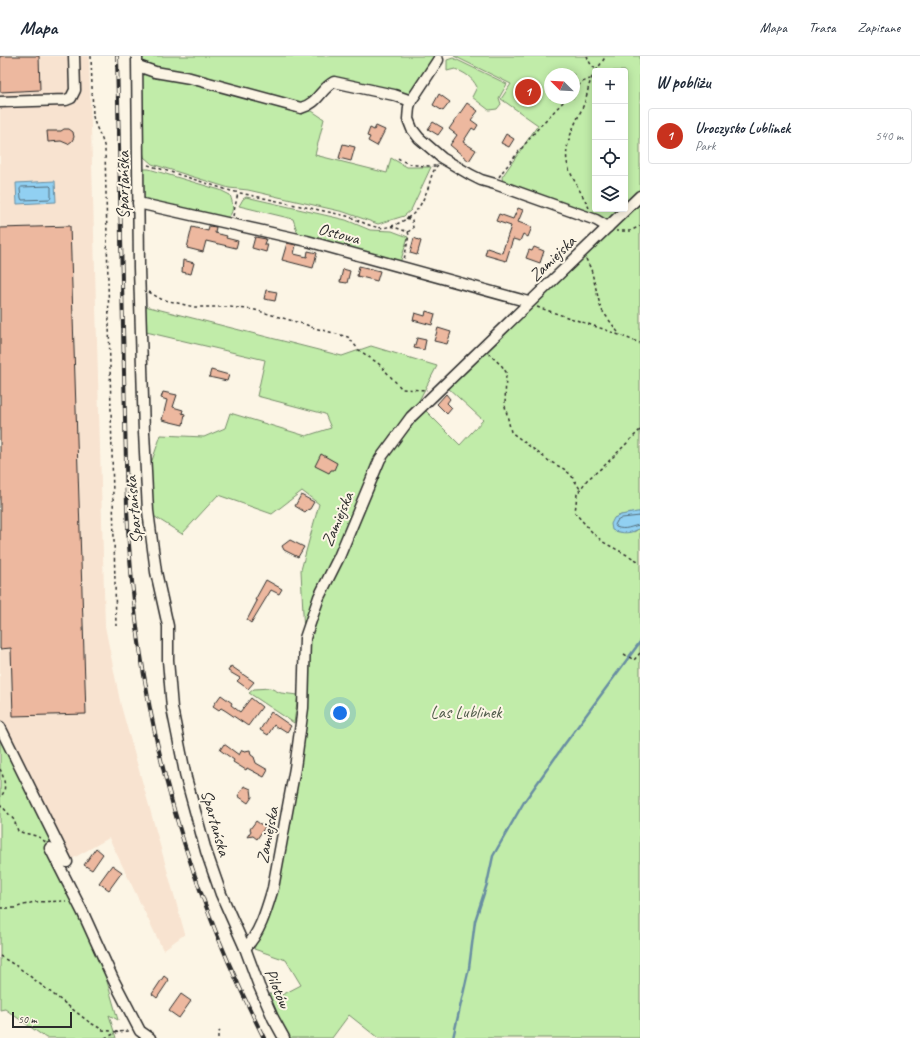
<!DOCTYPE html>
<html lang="pl">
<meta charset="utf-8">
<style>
body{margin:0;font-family:Caveat,sans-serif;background:#f6f6f7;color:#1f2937}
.controls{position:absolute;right:12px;top:12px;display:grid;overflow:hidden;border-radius:4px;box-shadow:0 2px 10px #0003}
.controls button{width:36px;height:36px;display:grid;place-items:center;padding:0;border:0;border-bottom:1px solid #e0e1e3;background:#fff;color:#1f2937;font:20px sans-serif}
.compass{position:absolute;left:544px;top:12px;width:36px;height:36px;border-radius:50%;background:#fff;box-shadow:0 2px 10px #0003;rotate:294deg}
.scale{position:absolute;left:12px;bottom:10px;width:60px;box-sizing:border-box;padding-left:4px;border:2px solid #2b2b2b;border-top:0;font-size:11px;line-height:14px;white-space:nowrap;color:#2b2b2b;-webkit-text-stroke:3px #fcf5e5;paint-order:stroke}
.you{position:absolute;left:340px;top:657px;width:14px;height:14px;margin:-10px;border:3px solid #fff;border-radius:50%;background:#1a73e8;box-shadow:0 0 0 6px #1a73e833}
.badge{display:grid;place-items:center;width:26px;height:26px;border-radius:50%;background:#c8321e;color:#fff;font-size:13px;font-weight:700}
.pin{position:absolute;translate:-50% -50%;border:2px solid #fff;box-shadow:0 1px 4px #0006}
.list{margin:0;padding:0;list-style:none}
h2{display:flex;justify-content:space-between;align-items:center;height:52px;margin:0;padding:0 16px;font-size:17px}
h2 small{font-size:13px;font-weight:400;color:#747a83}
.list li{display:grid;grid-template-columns:26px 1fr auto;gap:12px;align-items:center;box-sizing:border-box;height:56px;margin:0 8px 8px;padding:0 8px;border:1px solid #e0e1e3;border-radius:4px}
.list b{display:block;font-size:15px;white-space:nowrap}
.list p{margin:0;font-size:13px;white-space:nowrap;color:#747a83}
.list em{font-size:13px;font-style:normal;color:#747a83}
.icon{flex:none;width:22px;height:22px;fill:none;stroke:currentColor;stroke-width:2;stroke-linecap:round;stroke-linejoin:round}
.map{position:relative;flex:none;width:640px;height:982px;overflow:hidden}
header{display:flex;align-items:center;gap:24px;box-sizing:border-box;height:56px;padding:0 20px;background:#fff;border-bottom:1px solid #e0e1e3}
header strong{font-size:19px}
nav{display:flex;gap:22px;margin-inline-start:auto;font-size:14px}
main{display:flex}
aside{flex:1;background:#fff}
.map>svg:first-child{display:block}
.built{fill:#f8e3d0}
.green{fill:#c1eca9;stroke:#768c6a;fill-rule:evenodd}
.water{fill:#91d0f2;stroke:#688ea2}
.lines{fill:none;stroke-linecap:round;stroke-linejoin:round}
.shore{stroke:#546d7b;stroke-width:1}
.stream{stroke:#688ea2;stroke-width:2.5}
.building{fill:#edb89f;stroke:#2b2b2b}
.minor-casing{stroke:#2b2b2b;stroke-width:13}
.path{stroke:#2b2b2b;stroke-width:1.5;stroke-dasharray:3 3;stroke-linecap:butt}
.minor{stroke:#fcf5e5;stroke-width:10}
.rail-casing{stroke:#2b2b2b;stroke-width:4}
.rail{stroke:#fcf5e5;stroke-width:2.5;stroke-dasharray:8;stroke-linecap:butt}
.labels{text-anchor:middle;stroke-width:4;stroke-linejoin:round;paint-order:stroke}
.street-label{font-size:17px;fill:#2b2b2b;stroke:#fcf5e5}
.park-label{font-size:17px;fill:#505b4a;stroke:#fcf5e5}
</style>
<header>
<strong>Mapa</strong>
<nav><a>Mapa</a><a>Trasa</a><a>Zapisane</a></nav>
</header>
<main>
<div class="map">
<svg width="640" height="982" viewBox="0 0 640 982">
<rect width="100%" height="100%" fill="#fcf5e5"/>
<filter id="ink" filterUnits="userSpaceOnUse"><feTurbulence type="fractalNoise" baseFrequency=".025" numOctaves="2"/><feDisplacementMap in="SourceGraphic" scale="8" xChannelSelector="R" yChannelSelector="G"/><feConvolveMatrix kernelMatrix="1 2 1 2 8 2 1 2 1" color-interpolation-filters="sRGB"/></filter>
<g filter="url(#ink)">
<polygon class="built" points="0,0 89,0 105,570 121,650 185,878 163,894 109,782 63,808 0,684"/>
<g class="green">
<polygon points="141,0 439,0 416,34 406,39 333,24 325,26 320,36 300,54 312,55 324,63 315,99 387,117 391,102 407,111 431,111 411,154 404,160 378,168 344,156 248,134 229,132 152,108 144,101 142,87 140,15 150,11 141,4"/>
<path d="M454,0H640V456L621,459L614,462L634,476L640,472V982H378L349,959L332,982H289L267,938L282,939L301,929L286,904L254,893L276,831L308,582L321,542L382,405L414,363L424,353L460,389L483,364L447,331L609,164L503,128L502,121L538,69L501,43L511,28ZM595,15H625V153H595ZM550,18H574V42H550Z"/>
<path d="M453,2L507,28L499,42L501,48L497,53L489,54L472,41L477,31C472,21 465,17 455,13L447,15V4Z"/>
<path d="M144,113H149L220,134L230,139C234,149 234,157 226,164L141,144V118Z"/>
<polygon points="246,141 346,164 370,174 392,175 408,181 400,207 299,181 293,163 239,150 243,143"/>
<polygon points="145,250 342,300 371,290 437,310 413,356 378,402 304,579 301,514 319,448 302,435 272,458 218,439 182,478 152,459 149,413 161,379 204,381 225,372 230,357 306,380 331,372 325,358 257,340 265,304 146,276"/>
<polygon points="270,632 281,637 298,639 294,667 249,637 254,633"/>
<polygon points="0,684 63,808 102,908 118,964 109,959 116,982 46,982 5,953 0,954"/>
</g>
<g class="water">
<polygon points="55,125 56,146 17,148 16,127"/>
<path d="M637,456H640V472C631,478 623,478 612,474L611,468L614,462L621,459Z"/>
</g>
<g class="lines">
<g class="shore">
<polygon points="22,131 50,130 51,131 51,141 50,143 22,144 21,142 20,133"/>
<path d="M640,460L622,462L617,465L615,469L616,471C626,475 631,470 640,469"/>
</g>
<polyline class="stream" points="453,982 469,912 475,865 487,828 493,800 524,746 564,689 640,586"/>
</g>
<g class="building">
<polygon points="0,0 39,0 40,34 0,36"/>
<polygon points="439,38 450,46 443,55 433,49"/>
<polygon points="467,47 478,55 471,64 478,69 475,74 472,72 463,86 476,94 469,105 450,89 457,79 449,73"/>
<polygon points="433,66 443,72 438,79 428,73"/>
<polygon points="376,70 385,74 377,90 368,85 370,81 367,80 370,72 374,74"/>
<polygon points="64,73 69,73 73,76 74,81 72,85 68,88 61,85 48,86 47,75 61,75"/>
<polygon points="506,78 514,83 509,91 501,87"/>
<polygon points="343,88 355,91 351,105 339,102"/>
<polygon points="518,152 523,154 518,166 532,171 528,181 523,178 520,185 513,183 506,205 485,199 487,192 502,197 511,170 496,165 499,158 513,163"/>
<polygon points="70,170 86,658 13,660 11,592 0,593 0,172"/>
<polygon points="209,170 216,171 215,177 227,180 226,182 238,185 236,192 206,185 203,196 187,192 192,171 208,175"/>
<polygon points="255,181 266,183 264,188 268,188 266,196 252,192"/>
<polygon points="414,182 421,185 417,199 410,197"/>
<polygon points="287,187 296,189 294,198 307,201 308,195 317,197 313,212 282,204"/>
<polygon points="534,191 544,195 540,207 526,202 529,194 532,195"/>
<polygon points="183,204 194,207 191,218 182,216"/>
<polygon points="359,210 380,215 377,225 357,220"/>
<polygon points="343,213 350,215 347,227 340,226"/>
<polygon points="266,234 277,236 275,245 264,243"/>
<polygon points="426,255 435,258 432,269 413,264 415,257 425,260"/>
<polygon points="438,272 451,276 447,288 434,285"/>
<polygon points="417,282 426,284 424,294 414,292"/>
<polygon points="211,314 229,319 227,325 209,321"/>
<polygon points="163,336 177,339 173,351 183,354 182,357 185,358 183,369 162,364 167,344 161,342"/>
<polygon points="446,338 450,343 447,347 452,352 447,358 437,348"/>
<polygon points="321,398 337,407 334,414 331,414 329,417 315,410"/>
<polygon points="301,439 314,446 310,453 307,454 305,456 295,450"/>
<polygon points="290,484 304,491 298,501 284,494 282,490"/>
<polygon points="266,524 282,533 279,538 271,534 251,567 247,564 257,545 255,544"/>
<polygon points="231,610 254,626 248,633 237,625 240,622 228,615"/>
<polygon points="221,639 232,647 231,649 240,656 251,642 262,651 248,670 226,655 221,652 219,654 213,650"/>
<polygon points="271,656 291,670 287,676 279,671 278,672 274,669 268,679 260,674"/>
<polygon points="224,688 239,699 242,694 245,695 250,694 251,699 254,701 256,707 268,714 264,721 247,712 246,714 233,706 234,704 220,694"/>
<polygon points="244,730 251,733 252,741 248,747 238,740"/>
<polygon points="256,765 260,768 262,768 265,771 257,783 253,780 247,781 251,775 250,773"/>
<polygon points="96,792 103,798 92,814 84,809"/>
<polygon points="112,809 122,816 109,834 99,827"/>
<polygon points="164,920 169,924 157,942 152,938"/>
<polygon points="181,938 191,945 179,962 169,955"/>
</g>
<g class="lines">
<defs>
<g id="minor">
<polyline points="137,0 139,212 144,376 148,455 156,516 168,570 168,604 172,652 186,722 206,795 221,838 245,892 259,930 273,962 284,982"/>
<path d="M138,10L155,16L190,22L301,52C319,47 320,33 334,26L394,39L411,45L438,4"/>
<polyline points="411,45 409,51 408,63 412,73 419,82 442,102 471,119 481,124 495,128 596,164 608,171"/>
<polyline points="0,46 66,44 71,42 75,34 74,0"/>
<polyline points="138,147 307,185 529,246"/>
<polyline points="0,671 67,806"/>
<polyline points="50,792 83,857 113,923 140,975 150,982"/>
<path d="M245,892C260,878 267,852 273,832L295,712L303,652L305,582L319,541L339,501L380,403L411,361L640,140"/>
</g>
</defs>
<use href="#minor" class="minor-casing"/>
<g class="path">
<path d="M91,0L93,60C95,72 103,81 105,94L116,570"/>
<polyline points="587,0 590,7 596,14"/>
<polyline points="596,15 606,0"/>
<polyline points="574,34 582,26 590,23"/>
<path d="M398,102C408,110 425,110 437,110"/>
<path d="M148,109L231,135L347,160C356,163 366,169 376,171C388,174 403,166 413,158C419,153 423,144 426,137C431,127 430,117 438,109"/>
<polyline points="499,121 503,115 540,70 567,42"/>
<path d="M589,152C584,141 571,121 568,110C562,89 576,67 584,48C588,38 588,26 595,16"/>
<polyline points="233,160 238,137"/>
<polyline points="406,162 412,164 413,172 408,176"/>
<polyline points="391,170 408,176 409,179 404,204"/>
<polyline points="616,175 630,175 640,170"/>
<polyline points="586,203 591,213 601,253 620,279"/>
<polyline points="149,236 161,243 194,251 230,251 255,254 307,269 311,271 348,281 359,294 379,308 402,333 427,334"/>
<polyline points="537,251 606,274 640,287"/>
<polyline points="488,297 502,310 506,316 505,350 511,376 549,405 564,413 571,419 580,433"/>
<polyline points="640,374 605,409 587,424 577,438 575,457 593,477 603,486 640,506"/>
<polyline points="624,598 634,604 640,597"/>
<path d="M0,713C4,721 8,735 0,741"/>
<path d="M0,748L14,764L18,775C27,779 39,778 45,786"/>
<polyline points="0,852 14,852 34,846 66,845"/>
<polyline points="0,900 18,911 89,966 103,974 118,976 130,975"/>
<polyline points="105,982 118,976"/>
<polyline points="218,982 218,977 220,975"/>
</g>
<use href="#minor" class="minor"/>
<defs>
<path id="rail" d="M117,0L127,452C135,643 178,812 264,982"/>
</defs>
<use href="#rail" class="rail-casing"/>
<use href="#rail" class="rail"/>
</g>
</g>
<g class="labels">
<g class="street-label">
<text transform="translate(123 129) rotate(-90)" y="6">Spartańska</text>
<text transform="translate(339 177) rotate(15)" y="6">Ostowa</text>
<text transform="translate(552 202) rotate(-44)" y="6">Zamiejska</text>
<text transform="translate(133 454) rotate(-95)" y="6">Spartańska</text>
<text transform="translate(337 463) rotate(-67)" y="6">Zamiejska</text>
<text transform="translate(216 767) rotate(74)" y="6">Spartańska</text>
<text transform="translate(267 779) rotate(-79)" y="6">Zamiejska</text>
<text transform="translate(278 932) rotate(67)" y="6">Pilotów</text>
</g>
<g class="park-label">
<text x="466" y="662">Las Lublinek</text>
</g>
</g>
</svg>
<div class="controls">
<button>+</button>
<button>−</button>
<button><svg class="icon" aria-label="locate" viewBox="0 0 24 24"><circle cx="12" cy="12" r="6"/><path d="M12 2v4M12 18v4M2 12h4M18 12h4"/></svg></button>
<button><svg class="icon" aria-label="layers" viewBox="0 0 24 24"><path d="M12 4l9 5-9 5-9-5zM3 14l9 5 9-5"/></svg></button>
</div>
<svg class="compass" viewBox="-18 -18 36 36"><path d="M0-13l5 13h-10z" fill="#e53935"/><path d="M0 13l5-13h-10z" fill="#747a83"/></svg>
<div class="scale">50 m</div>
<div class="you"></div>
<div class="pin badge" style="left:528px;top:36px">1</div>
</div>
<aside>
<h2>W pobliżu<small></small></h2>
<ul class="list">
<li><span class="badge">1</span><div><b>Uroczysko Lublinek</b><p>Park</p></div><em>540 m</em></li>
</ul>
</aside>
</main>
